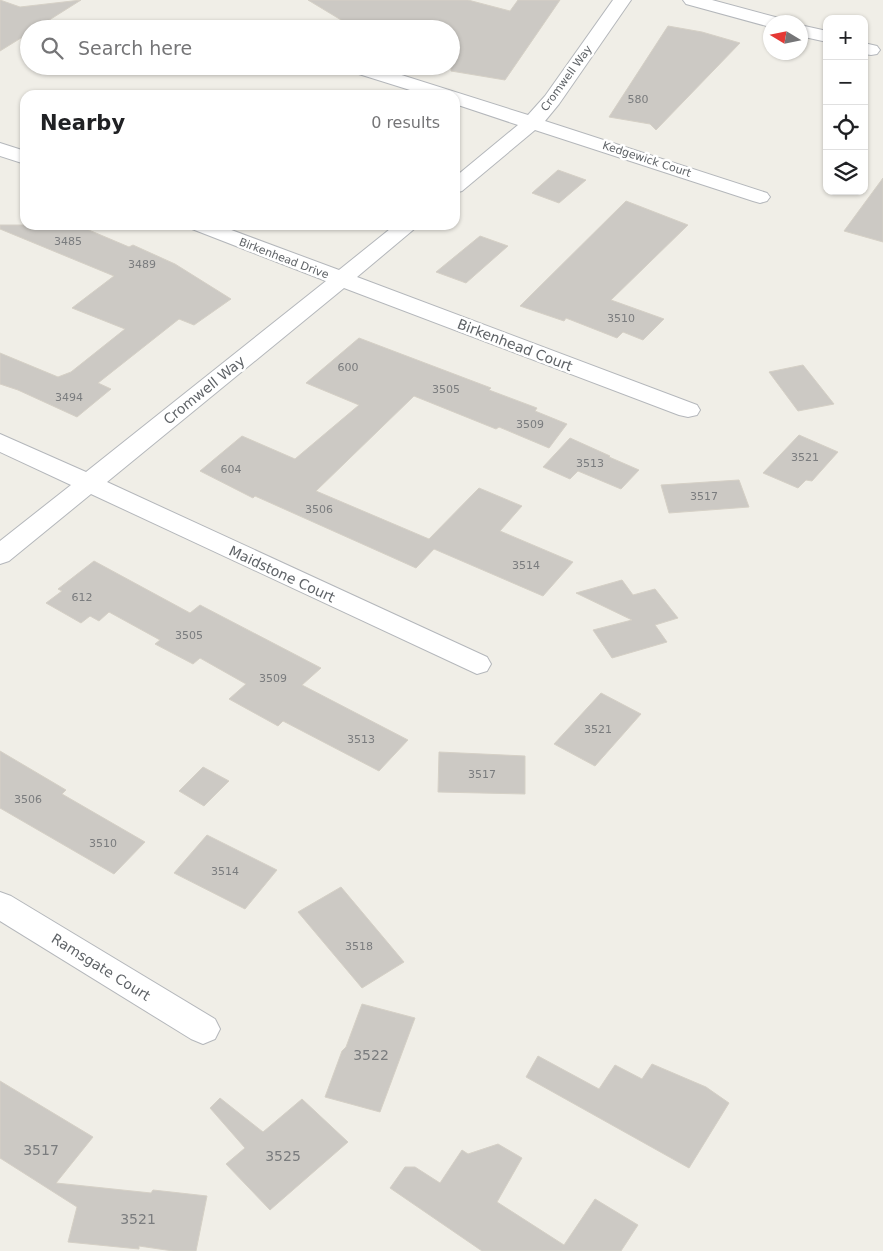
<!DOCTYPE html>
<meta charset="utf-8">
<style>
body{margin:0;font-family:"DejaVu Sans",sans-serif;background:#f2f2f2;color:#202124}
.controls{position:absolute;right:15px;top:15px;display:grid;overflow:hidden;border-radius:10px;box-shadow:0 1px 4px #0004}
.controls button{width:45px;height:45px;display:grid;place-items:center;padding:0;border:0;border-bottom:1px solid #e0e0e0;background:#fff;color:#202124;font:25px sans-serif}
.compass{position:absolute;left:763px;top:15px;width:45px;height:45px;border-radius:50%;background:#fff;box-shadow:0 1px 4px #0004;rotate:280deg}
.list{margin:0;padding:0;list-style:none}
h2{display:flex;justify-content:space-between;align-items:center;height:65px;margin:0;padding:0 20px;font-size:21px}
h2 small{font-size:16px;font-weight:400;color:#757577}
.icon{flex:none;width:28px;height:28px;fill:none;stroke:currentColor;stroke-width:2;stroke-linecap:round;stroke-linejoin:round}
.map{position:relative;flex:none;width:883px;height:1251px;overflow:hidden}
.search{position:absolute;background:#fff;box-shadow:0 1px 4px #0004;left:20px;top:20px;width:440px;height:55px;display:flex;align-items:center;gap:12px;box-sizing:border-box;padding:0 18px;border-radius:28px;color:#757577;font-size:19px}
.panel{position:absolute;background:#fff;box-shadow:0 1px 4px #0004;left:20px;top:90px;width:440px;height:140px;border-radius:15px}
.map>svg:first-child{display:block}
.building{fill:#ccc9c4;stroke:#d5d0c6}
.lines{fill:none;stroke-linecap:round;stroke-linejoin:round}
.minor-casing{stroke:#b4b7bb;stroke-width:2}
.minor{fill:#fff;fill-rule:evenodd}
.labels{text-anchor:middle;stroke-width:5;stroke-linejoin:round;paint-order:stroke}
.far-street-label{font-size:11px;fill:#5f6367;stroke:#fff}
.number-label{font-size:11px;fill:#7a7c7e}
.street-label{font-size:14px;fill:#5f6367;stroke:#fff}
.near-number-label{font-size:14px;fill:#7a7c7e}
</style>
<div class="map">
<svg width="883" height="1251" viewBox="0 0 883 1251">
<rect width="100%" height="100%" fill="#f0eee7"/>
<g class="building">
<polygon points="0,0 20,7 81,0 35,29 29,29 29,33 0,51"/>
<polygon points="308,0 468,0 510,11 518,0 560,0 505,80 451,71 451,29 356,29"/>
<polygon points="668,26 702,32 740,43 656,130 650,124 609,117"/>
<polygon points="558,170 586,180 559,203 532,193"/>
<polygon points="883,178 883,242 844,231"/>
<polygon points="626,201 688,225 611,300 664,319 643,340 623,332 617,338 566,318 564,321 520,306"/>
<polygon points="0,225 77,225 129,247 133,245 175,264 231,299 194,325 179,319 98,383 111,389 77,417 18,390 0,384 0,353 58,377 71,372 125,329 72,308 114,276 0,229"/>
<polygon points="480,236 508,246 466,283 436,272"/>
<polygon points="359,338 491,388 489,390 537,408 535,411 567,424 549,448 499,427 496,429 414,396 316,491 429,539 479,488 522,506 500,531 573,562 543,596 434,549 416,568 255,496 253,498 200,471 242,436 295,459 359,405 306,383"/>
<polygon points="803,365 834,404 798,411 769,372"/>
<polygon points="799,435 838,452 812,481 806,480 798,488 763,473"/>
<polygon points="570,438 610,456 609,457 639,470 621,489 578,471 570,479 543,467"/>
<polygon points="739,480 749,507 669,513 661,485"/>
<polygon points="94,561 190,613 200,605 321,668 302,685 408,740 379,771 283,721 278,726 229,699 246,684 200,658 193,664 155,644 160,640 109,612 99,621 90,616 81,623 46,603 62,591 58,589"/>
<polygon points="622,580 633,595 655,589 678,618 655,625 667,642 612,658 593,630 632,620 576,593"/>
<polygon points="601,693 641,714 595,766 554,744"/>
<polygon points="0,751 66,790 62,794 145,842 114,874 0,808"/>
<polygon points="439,752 525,756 525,794 438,792"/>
<polygon points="203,767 229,781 204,806 179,791"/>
<polygon points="207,835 277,870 245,909 174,873"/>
<polygon points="341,887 404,962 362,988 298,912"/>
<polygon points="362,1004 415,1018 380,1112 325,1097 342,1051 346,1047"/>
<polygon points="538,1056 599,1089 615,1065 642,1079 652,1064 706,1087 729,1103 689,1168 526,1077"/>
<polygon points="0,1081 93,1137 56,1183 151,1193 153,1190 207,1196 196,1251 173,1251 139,1246 139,1249 68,1242 77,1207 0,1158"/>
<polygon points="220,1098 263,1132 302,1099 348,1142 270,1210 226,1164 245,1148 210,1108"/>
<polygon points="498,1144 522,1158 497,1202 564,1245 595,1199 638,1225 621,1251 482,1251 390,1188 405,1167 415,1167 440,1183 462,1150 468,1154"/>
</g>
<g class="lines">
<defs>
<g id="minor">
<polygon points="613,0 631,0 559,104 545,121 767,193 770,197 767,201 760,203 753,201 535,130 462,191 455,193 455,177 518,125 455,104 455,95 426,95 346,70 344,66 373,66 528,115 545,96"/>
<polygon points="683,0 712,0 779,18 782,22 770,22 770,27 686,4"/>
<polygon points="800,25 827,31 827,42 800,36"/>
<polygon points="864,43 877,46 880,50 877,54 871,55 864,54"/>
<polygon points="0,143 25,151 25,164 0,156"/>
<polygon points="188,225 218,225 339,270 395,225 419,225 357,277 697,405 700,410 697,415 688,417 679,415 344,288 107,482 487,657 491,664 487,671 477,674 91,494 9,561 0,564 0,541 71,485 0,452 0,434 86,472 326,281 192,229"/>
<polygon points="0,892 11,896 215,1019 220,1029 215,1039 203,1044 191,1039 0,921"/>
</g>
</defs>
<use href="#minor" class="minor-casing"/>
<use href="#minor" class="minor"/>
</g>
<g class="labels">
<g class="far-street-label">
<text transform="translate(566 78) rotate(-54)" y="4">Cromwell Way</text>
<text transform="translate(647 159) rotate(18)" y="4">Kedgewick Court</text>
<text transform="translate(284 258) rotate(21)" y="4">Birkenhead Drive</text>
</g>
<g class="number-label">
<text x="638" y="103">580</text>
<text x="68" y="245">3485</text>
<text x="142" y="268">3489</text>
<text x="621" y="322">3510</text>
<text x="348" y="371">600</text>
<text x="446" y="393">3505</text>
<text x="69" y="401">3494</text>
<text x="530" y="428">3509</text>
<text x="805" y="461">3521</text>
<text x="590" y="467">3513</text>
<text x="231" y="473">604</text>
<text x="704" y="500">3517</text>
<text x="319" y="513">3506</text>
<text x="526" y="569">3514</text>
<text x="82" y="601">612</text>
<text x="189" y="639">3505</text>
<text x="273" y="682">3509</text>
<text x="598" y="733">3521</text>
<text x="361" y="743">3513</text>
<text x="482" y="778">3517</text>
<text x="28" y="803">3506</text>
<text x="103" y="847">3510</text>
<text x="225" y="875">3514</text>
<text x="359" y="950">3518</text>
</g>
<g class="street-label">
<text transform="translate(515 345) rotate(21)" y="5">Birkenhead Court</text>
<text transform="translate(204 390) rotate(-39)" y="5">Cromwell Way</text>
<text transform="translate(282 574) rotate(25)" y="5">Maidstone Court</text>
<text transform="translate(101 967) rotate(32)" y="5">Ramsgate Court</text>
</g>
<g class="near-number-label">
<text x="371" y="1060">3522</text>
<text x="41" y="1155">3517</text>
<text x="283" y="1161">3525</text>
<text x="138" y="1224">3521</text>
</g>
</g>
</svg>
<div class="controls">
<button>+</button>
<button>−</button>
<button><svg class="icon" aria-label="locate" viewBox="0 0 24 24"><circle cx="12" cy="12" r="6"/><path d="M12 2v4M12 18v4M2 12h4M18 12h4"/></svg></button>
<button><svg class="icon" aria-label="layers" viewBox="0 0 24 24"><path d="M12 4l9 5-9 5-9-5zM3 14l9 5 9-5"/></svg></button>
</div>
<svg class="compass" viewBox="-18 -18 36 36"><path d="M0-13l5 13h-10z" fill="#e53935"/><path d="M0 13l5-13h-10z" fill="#757577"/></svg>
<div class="search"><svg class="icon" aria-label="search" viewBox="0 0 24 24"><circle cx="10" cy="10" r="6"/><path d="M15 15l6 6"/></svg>Search here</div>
<section class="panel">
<h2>Nearby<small>0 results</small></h2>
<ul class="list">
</ul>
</section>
</div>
